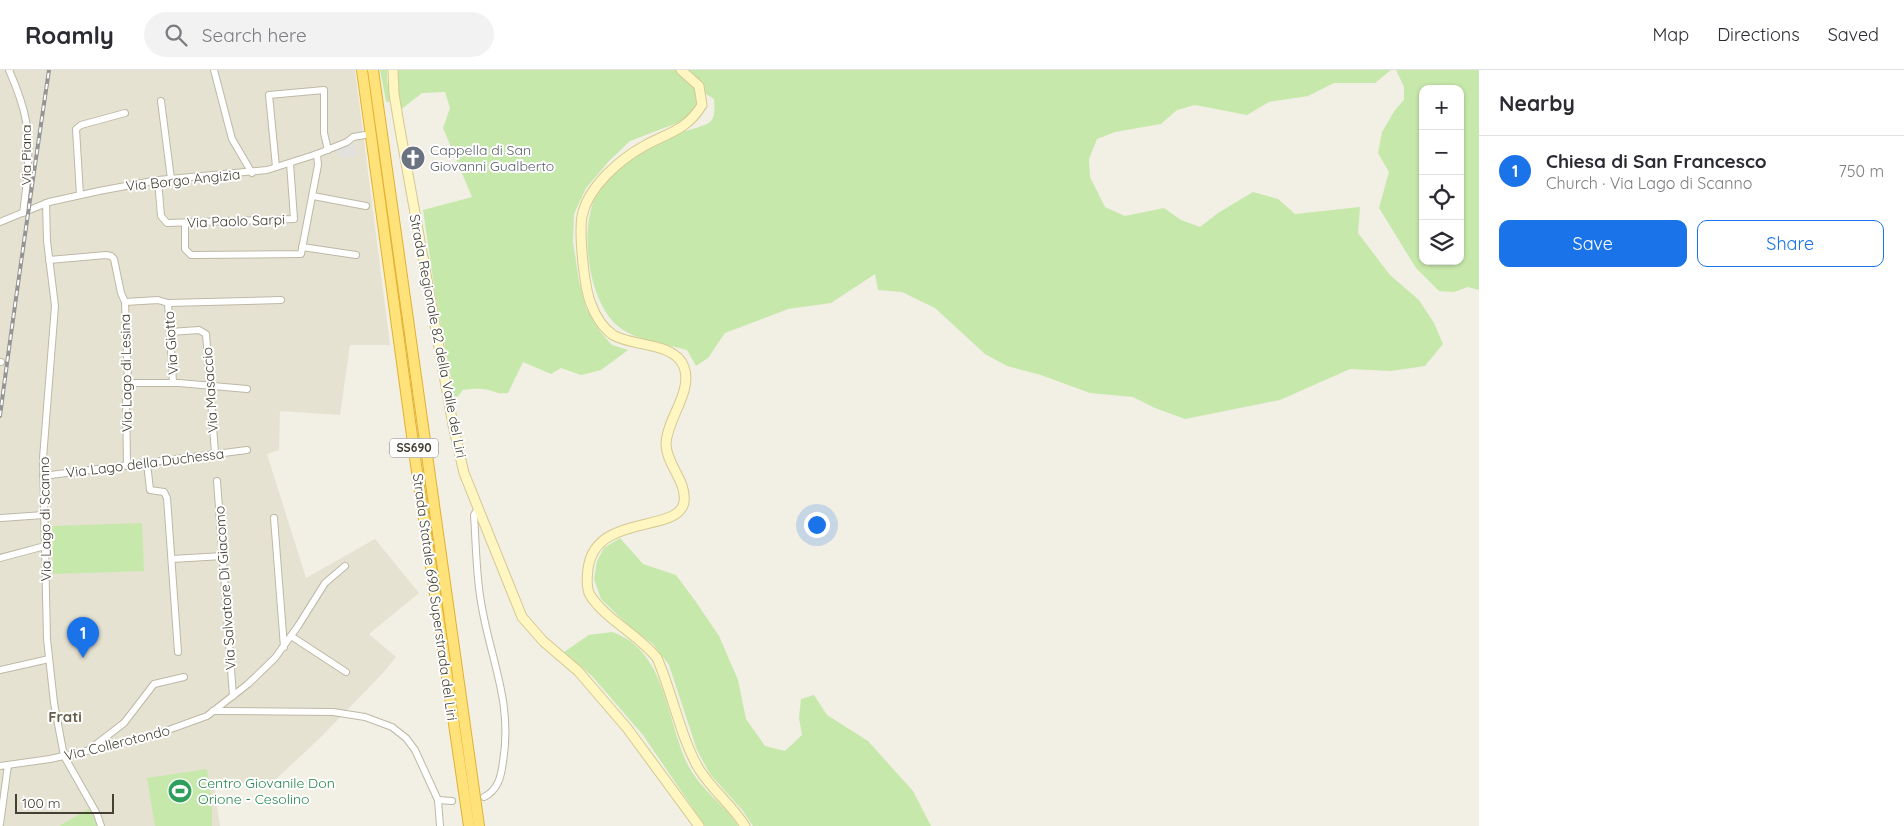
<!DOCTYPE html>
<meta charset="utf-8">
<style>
body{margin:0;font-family:Quicksand,sans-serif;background:#f2f2f3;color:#2b2b33}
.controls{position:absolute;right:15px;top:15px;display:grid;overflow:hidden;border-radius:10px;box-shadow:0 1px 4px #0004}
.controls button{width:45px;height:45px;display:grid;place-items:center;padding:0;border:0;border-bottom:1px solid #e1e1e2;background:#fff;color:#2b2b33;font:25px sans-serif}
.scale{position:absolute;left:15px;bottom:12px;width:99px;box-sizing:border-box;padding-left:5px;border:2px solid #444034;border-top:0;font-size:14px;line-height:18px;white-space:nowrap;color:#444034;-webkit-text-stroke:4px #fff;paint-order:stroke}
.you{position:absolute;left:816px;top:454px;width:18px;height:18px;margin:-12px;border:4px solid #fff;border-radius:50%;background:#1a73e8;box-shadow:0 0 0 8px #1a73e833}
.badge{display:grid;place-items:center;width:32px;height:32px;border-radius:50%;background:#1a73e8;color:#fff;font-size:16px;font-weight:700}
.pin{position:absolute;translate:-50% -41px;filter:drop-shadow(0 1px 2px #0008)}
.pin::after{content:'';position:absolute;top:26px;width:18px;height:15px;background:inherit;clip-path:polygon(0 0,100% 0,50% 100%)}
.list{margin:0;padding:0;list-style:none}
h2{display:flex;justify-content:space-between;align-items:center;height:65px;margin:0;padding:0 20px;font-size:21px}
h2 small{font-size:16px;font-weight:400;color:#7c7c81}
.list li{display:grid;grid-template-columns:32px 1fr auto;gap:15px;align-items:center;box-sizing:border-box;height:70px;padding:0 20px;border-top:1px solid #e1e1e2}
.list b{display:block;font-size:19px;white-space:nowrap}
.list p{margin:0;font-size:16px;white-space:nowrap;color:#7c7c81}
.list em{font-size:16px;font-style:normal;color:#7c7c81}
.actions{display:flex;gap:10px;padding:15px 20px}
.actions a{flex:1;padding:11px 0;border:1px solid #1a73e8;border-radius:10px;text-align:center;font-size:18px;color:#1a73e8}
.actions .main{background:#1a73e8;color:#fff}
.icon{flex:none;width:28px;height:28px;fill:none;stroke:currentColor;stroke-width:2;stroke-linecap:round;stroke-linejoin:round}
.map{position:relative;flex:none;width:1479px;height:756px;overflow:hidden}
header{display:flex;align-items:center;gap:30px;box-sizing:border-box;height:70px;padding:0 25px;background:#fff;border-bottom:1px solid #e1e1e2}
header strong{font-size:24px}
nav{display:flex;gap:28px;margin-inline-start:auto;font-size:18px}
.search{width:350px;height:45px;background:#f2f2f3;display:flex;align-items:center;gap:12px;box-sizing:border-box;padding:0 18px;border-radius:28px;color:#7c7c81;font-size:19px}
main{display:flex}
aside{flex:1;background:#fff}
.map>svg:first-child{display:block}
.residential{fill:#e6e2d2}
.green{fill:#c7e8ab;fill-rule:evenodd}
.parking{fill:#e3e1dd}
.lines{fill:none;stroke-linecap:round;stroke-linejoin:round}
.minor-casing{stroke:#beb8a6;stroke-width:8}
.secondary-casing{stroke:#d4c993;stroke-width:11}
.trunk-casing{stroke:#e0b131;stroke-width:12}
.minor{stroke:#fff;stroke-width:6}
.secondary{stroke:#fff6c1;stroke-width:9}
.trunk{stroke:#ffe279;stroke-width:10}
.rail-casing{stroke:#949494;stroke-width:4}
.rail{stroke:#fff;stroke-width:2;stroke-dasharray:5.5;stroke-linecap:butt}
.labels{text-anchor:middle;stroke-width:4;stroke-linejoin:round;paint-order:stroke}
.shield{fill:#fff;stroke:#7c7971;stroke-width:1}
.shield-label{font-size:12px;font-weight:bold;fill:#444034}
.worship-label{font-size:14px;fill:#5b616d;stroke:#fff;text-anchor:start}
.street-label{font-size:14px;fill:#444034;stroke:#fff}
.leisure-label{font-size:14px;fill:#27864d;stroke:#fff;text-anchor:start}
.neighbourhood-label{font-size:15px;font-weight:bold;fill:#675f4b;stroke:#fff}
</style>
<header>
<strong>Roamly</strong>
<div class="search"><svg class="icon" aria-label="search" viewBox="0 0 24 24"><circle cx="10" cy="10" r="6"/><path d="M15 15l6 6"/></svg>Search here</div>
<nav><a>Map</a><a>Directions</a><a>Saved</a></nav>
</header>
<main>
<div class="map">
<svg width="1479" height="756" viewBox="0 0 1479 756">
<rect width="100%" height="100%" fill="#f2efe4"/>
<polygon class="residential" points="0,0 355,0 390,275 350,275 340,345 280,341 279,380 267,384 306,508 375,469 419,523 369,564 396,587 383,603 322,666 274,711 214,715 220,756 0,756"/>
<g class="green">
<polygon points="380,0 387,0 387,11 391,26 388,33 386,31"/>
<path d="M396,0H1391L1375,13H1334L1308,26L1269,32L1247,45L1195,35L1177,40L1161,54L1115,62L1097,69L1089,89L1090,107L1105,137L1125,146L1164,138L1181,150L1200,157L1218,143L1253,122L1278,129L1295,144L1360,137L1358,163L1390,205L1419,230L1434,253L1443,274L1425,296L1391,301L1350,299L1280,330L1185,349L1155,338L1133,327L1090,323L1041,305L1007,296L985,284L935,238L902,222L878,220L875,204L831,233L788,239L725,263L708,288L696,296L687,280C665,274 637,271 619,257C587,232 577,152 600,119C616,98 649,76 673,65C682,61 706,57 711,51C716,45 714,36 714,29L706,24L698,23V34L685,50L630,71L609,91L586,118L574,144L573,172L579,211L586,238L599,260L612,275L628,280L601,300L581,305L561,298L551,304L523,292L508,323C497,324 497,322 488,320C480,318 471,319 463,320L455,330L435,223L423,140L472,127L443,58L450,38L445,22L422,23L399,41Z"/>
<path d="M1396,0H1479V220L1468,217L1454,222L1439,221L1416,198L1379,138L1389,102L1378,83L1382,62L1395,40L1404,30V17ZM1423,19H1460V191H1423Z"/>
<polygon points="142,453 144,501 53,504 52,456"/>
<polygon points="620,468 643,494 676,505 696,532 719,566 738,610 746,649 765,676 785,681 802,665 799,648 801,629 814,625 827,645 868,671 913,721 931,756 753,756 743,741 710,704 697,680 669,595 653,574 630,557 601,529 594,509 597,491 604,478"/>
<path d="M612,562C667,580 666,652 689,697C702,721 725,735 738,756H705L643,665L592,606L564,582L589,565Z"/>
<polygon points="207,699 212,735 212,756 155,756 147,708"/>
<polygon points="90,738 97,756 59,756"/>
</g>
<polygon class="parking" points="354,73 357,86 339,88 336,80"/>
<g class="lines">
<defs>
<g id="minor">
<path d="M9,0C16,16 23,34 26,51C31,81 27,114 23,143"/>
<polyline points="214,0 232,69 252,103"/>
<polyline points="161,31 171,109"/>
<polyline points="276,97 269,25 324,20 324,63 328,80"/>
<polyline points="158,110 161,146 167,153 294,149 290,93"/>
<polyline points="80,125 76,59 81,55 125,43"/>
<polyline points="313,126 366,136"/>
<polyline points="46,133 47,171 55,236 43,388 47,569 54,633 64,686 97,744 101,756"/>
<polyline points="0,152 49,132 99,121 158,110 267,100 317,84 347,72 353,67 365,65"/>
<polyline points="185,153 185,179 191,185 301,184 318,95 317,84"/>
<polyline points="302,177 356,185"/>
<polyline points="49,190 106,185 111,186 114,189 121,223 125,232 128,313 126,323 127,396"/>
<polyline points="125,232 158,230 168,233 281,230"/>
<polyline points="168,233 173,312"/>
<polyline points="170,262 199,260 206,264 215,383"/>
<polyline points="0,292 1,292"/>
<polyline points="128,313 179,313 247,319"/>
<polyline points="147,393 150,420 164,422 167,428 178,582"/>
<polyline points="43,406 247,380"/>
<polyline points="217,411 233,626"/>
<path d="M478,438L474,445C476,474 476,503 481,532C490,589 513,631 503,692C501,707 498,720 484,727"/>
<polyline points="1,448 44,445"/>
<polyline points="274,448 284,577"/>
<polyline points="0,488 45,476"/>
<polyline points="172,489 223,486"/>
<polyline points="291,566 346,602"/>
<polyline points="0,600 49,589"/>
<polyline points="213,641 333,642 365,647 392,657 406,668 415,680 438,730 440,756"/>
<polyline points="90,679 124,653 154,614 184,607"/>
<polyline points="0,696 50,689 149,667 207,646 248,614 275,588 298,556 325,513 345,496"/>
<polyline points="438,730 452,731"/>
<polyline points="0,754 8,695"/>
</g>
<g id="secondary">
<polyline points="393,0 394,24 399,54 453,355 464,403 522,547 543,571 578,601 627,658 699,756"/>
<path d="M681,0L699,16L702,35C686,61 669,62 644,76C619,90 588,117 582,146C579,165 584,217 591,234C595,245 603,258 613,265C633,277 675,272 684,297C693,322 667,348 666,374C666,394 687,411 684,432C679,464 595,442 588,499C587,507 586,518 590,525C605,549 639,565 657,588C672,622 681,669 699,699C712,720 732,735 745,756"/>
</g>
<g id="trunk">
<polyline points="362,0 416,395 469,756"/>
<polyline points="373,0 479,756"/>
</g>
</defs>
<use href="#minor" class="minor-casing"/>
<use href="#secondary" class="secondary-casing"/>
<use href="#trunk" class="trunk-casing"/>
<use href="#minor" class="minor"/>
<use href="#secondary" class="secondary"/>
<use href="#trunk" class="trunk"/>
<defs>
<path id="rail" d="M0,346C15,231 32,115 49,0"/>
</defs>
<use href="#rail" class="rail-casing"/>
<use href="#rail" class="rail"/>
</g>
<defs>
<symbol id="church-disc" viewBox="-11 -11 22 22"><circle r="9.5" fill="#6b7280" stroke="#fff"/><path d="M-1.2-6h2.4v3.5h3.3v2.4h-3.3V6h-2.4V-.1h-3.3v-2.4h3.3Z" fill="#fff"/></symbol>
<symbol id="stadium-disc" viewBox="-11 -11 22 22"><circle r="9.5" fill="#2e9e5b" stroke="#fff"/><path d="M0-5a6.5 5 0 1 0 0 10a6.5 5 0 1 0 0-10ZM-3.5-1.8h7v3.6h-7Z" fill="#fff"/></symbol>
</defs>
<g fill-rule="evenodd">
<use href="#church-disc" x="399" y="74" width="28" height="28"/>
<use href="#stadium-disc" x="166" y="707" width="28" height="28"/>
</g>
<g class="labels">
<rect class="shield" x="390" y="368.5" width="48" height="19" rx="4"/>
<g class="shield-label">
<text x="414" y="382">SS690</text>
</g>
<g class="worship-label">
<text x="430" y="85">Cappella di San<tspan x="430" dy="16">Giovanni Gualberto</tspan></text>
</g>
<g class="street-label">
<text transform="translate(26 85) rotate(-90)" y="5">Via Piana</text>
<text transform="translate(183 110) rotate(-6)" y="5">Via Borgo Angizia</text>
<text transform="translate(236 151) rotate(-2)" y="5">Via Paolo Sarpi</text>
<text transform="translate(438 266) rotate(79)" y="5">Strada Regionale 82 della Valle del Liri</text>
<text transform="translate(171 273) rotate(-94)" y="5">Via Giotto</text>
<text transform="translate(126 303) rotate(-91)" y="5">Via Lago di Lesina</text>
<text transform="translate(210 320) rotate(-94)" y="5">Via Masaccio</text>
<text transform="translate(145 393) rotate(-7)" y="5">Via Lago della Duchessa</text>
<text transform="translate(45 449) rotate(-91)" y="5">Via Lago di Scanno</text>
<text transform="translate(225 518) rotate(-94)" y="5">Via Salvatore Di Giacomo</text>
<text transform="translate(435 527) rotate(82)" y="5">Strada Statale 690 Superstrada del Liri</text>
<text transform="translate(117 673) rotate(-14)" y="5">Via Collerotondo</text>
</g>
<g class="leisure-label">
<text x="198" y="718">Centro Giovanile Don<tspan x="198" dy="16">Orione - Cesolino</tspan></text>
</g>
<g class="neighbourhood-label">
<text x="65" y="652">Frati</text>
</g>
</g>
</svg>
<div class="controls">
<button>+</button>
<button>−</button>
<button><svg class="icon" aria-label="locate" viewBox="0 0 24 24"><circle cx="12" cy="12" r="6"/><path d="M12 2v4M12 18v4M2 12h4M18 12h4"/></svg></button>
<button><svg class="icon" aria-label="layers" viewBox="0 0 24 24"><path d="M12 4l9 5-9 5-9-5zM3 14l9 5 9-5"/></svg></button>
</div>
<div class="scale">100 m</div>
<div class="you"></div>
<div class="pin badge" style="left:83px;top:588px">1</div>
</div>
<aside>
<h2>Nearby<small></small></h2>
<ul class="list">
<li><span class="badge">1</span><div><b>Chiesa di San Francesco</b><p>Church · Via Lago di Scanno</p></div><em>750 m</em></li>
</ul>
<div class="actions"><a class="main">Save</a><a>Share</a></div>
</aside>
</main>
